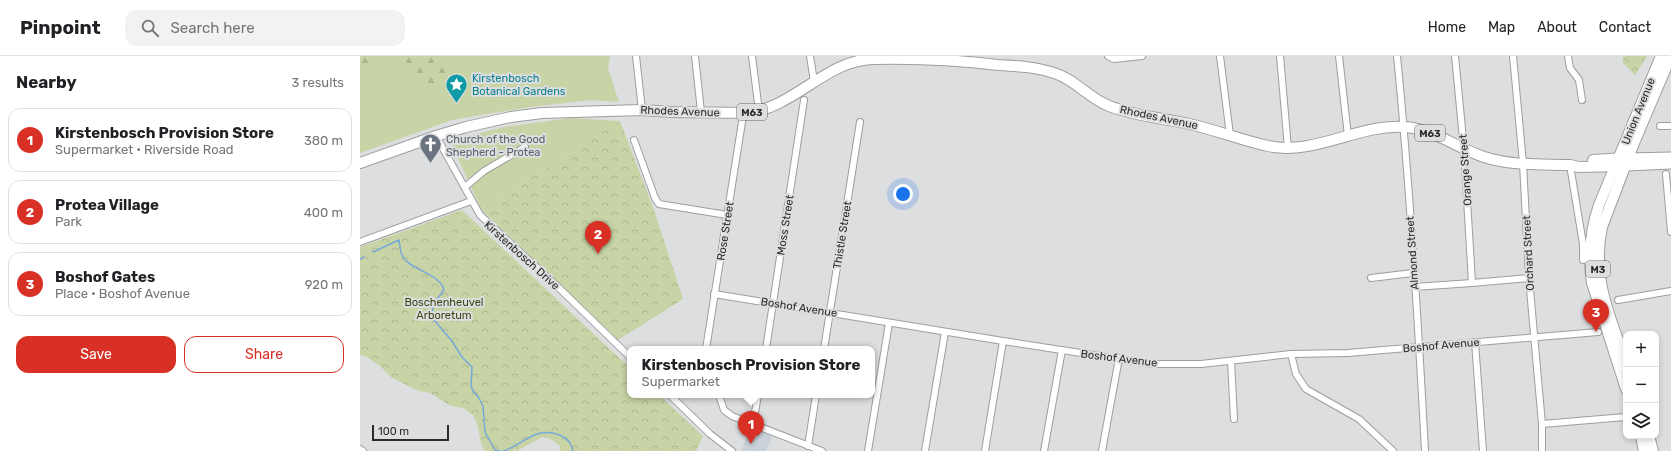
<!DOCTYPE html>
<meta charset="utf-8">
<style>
body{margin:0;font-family:Rubik,sans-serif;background:#f2f2f2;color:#202124}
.controls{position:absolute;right:12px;bottom:12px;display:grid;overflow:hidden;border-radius:8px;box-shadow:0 2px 6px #0003}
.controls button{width:36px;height:36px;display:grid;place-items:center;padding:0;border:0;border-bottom:1px solid #e0e0e0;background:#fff;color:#202124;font:20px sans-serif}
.scale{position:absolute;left:12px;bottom:10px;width:77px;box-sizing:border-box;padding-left:4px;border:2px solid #2a2b2b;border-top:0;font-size:11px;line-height:14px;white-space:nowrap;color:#2a2b2b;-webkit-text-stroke:3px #dddee0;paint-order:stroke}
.you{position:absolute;left:543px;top:138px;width:14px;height:14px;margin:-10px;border:3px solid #fff;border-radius:50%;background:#1a73e8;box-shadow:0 0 0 6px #1a73e833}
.badge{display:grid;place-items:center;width:26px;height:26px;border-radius:50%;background:#d93025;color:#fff;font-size:13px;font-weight:700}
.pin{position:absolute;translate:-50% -33px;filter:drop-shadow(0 1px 2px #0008)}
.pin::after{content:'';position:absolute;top:21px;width:14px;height:12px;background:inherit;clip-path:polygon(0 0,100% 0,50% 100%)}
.popup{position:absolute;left:267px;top:290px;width:248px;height:52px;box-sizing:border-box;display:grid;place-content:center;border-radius:8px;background:#fff;filter:drop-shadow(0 1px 3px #0005);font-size:13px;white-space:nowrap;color:#757577}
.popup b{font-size:15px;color:#202124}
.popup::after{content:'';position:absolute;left:50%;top:100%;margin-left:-8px;border:8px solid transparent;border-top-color:#fff}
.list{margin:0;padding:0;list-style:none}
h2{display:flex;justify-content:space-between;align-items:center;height:52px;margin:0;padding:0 16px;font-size:17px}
h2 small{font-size:13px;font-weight:400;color:#757577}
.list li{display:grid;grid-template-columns:26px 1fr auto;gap:12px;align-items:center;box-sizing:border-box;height:64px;margin:0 8px 8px;padding:0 8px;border:1px solid #e0e0e0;border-radius:12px}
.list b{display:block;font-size:15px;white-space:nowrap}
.list p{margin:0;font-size:13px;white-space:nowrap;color:#757577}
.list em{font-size:13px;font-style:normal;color:#757577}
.actions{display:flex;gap:8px;padding:12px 16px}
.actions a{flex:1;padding:9px 0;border:1px solid #d93025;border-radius:12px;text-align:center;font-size:14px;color:#d93025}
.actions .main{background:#d93025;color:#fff}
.icon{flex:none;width:22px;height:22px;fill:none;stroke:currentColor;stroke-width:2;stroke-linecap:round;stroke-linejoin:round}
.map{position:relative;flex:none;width:1311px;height:395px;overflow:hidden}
header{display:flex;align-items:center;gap:24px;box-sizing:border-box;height:56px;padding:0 20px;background:#fff;border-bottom:1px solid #e0e0e0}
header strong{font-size:19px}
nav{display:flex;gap:22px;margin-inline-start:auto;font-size:14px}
.search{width:280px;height:36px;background:#f2f2f2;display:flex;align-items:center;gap:10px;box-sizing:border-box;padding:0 14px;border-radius:12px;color:#757577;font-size:15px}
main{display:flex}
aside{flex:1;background:#fff}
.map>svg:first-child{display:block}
.built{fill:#cad1d8}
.green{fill:#c8d4a5}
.forest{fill:url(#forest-firs)}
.park{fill:url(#park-crowns)}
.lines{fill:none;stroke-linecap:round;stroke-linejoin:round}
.stream{stroke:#76a9d9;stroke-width:1.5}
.minor-casing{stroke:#9d9ea0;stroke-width:8}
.secondary-casing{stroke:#9d9ea0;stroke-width:11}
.primary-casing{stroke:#9d9ea0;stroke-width:12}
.trunk-casing{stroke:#9d9ea0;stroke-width:12}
.minor{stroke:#fff;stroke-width:6}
.secondary{stroke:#fff;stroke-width:9}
.primary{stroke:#fff;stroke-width:10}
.trunk{stroke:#fff;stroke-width:10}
.labels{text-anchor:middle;stroke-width:4;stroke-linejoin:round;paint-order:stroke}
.shield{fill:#dddee0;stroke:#606161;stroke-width:1}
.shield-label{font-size:10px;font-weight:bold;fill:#2a2b2b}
.culture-label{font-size:11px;fill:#0d838f;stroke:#dddee0;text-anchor:start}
.street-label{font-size:11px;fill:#2a2b2b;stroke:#dddee0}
.worship-label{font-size:11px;fill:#5b616d;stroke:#dddee0;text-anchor:start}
.park-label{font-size:11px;fill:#3d4716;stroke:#dddee0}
</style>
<header>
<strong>Pinpoint</strong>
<div class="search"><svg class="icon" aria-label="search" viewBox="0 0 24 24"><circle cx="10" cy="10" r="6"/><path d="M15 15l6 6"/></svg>Search here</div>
<nav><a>Home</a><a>Map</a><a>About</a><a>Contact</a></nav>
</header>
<main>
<aside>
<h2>Nearby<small>3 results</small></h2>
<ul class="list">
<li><span class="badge">1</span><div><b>Kirstenbosch Provision Store</b><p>Supermarket · Riverside Road</p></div><em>380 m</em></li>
<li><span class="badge">2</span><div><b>Protea Village</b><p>Park</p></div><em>400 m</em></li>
<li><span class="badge">3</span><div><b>Boshof Gates</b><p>Place · Boshof Avenue</p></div><em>920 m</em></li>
</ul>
<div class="actions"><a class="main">Save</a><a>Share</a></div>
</aside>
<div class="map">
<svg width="1311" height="395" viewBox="0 0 1311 395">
<defs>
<pattern id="forest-firs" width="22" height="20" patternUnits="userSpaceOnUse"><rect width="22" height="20" fill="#c8d4a5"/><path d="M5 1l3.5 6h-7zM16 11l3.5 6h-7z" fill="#acb68e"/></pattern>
<pattern id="park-crowns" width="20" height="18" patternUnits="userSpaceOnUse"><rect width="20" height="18" fill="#c8d4a5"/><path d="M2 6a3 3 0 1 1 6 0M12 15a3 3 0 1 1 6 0" fill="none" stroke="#acb68e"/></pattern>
</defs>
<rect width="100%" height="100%" fill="#dddee0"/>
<polygon class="built" points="392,368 414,376 406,395 381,395"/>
<g class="green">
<polygon points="0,0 250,0 248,12 259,46 231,44 170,51 92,64 0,97"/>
<polygon points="210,62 260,65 121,153 90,85 144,71"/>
</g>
<g class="forest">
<polygon points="0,0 14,0 4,16 0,18"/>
<polygon points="33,0 90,0 94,29 65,36 34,6"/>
</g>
<g class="park">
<polygon points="1263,0 1287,0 1275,19 1263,7"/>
<polygon points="260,65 293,151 323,243 258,284 121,153"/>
<polygon points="102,154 270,312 270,339 299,339 343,380 336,395 200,395 200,390 189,382 182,381 157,395 124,395 120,383 118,370 113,359 103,352 91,350 70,337 59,335 32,322 20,310 7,301 0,299 0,191"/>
</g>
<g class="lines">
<g class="stream">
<path d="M13,196L39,184C40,189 40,195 42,199C48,214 80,217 84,234L74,247L72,256L74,264L92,285L102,301L112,311L111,330L113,335L119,342L123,350L125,376L135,394L140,395"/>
<polyline points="0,203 4,201"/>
<path d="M143,395C155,392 165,382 177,378C192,374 210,379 213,395"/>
</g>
<defs>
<g id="minor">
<polyline points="276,0 282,54"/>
<polyline points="335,0 341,56"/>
<polyline points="392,0 399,55"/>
<polyline points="450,0 454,26"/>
<polyline points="748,0 754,3 782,0"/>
<polyline points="860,0 870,79"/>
<polyline points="920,0 928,92"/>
<polyline points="979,0 988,80"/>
<path d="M1037,0C1050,131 1058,263 1065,395"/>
<polyline points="1095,0 1104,93 1112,227"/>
<polyline points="1153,0 1163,107 1169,222 1182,368 1182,395"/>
<polyline points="1208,0 1210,12 1219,24 1222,44"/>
<polyline points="1300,70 1311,70"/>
<polyline points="76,80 120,159 199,232 270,301"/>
<polyline points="274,84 295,142 299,148 367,159"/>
<polyline points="1210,109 1223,188 1223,204"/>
<polyline points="1306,118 1311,176"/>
<polyline points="105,131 124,115 165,91"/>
<polyline points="0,186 111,145"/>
<polyline points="1011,222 1053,217"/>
<polyline points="1054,231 1112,227 1169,222"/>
<polyline points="354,238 643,285 792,308 841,308 931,298 988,297 1238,276"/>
<polyline points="1258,244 1311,235"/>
<polyline points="1115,286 1123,395"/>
<polyline points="346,293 382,66 382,57"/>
<polyline points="406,293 444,44"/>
<polyline points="464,293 500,66"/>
<polyline points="931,298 936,318 946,333 999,363 1033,395"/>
<polyline points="871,305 874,363"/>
<polyline points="310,339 350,378 372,395"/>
<polyline points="359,339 364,354 372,360 462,395"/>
<polyline points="393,368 398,339"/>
<polyline points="1182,368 1265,361"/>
<polyline points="448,390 456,339"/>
<polyline points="0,393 3,395"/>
<polyline points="508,395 529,267"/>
<polyline points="565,395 585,276"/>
<polyline points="625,395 643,285"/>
<polyline points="684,395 702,294"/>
<polyline points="742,395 759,302"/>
</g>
<g id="secondary">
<polyline points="1268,102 1311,101"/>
<polyline points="1266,110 1311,108"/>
</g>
<g id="primary">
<polyline points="1233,104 1265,102"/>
<path d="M0,107L76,80L106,71L151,61L182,57L282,54L312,56L387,57C434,52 466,4 513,3C555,2 597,4 638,9C657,10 676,11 694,17C715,23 728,42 749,50C775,60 802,62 829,68C856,74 881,84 908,90C954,100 998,68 1044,71C1072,72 1097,92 1124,101C1151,110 1182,108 1210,109L1219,111L1262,110"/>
</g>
<g id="trunk">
<path d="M1266,306C1250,261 1231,221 1242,171L1274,87L1311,0"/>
<path d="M1266,333L1232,227C1228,200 1230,175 1239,149L1301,0"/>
<polyline points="1281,380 1284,395"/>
<polyline points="1289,380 1293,395"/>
</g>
</defs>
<use href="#minor" class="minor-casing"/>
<use href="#secondary" class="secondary-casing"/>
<use href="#primary" class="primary-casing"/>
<use href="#trunk" class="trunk-casing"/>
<use href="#minor" class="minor"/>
<use href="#secondary" class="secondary"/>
<use href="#primary" class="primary"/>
<use href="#trunk" class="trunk"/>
</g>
<defs>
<symbol id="sight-pin" viewBox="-11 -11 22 30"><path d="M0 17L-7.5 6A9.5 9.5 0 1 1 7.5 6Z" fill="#0f9aa8" stroke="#dddee0"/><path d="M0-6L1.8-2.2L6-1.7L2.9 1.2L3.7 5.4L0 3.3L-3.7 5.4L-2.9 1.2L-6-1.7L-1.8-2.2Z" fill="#fff"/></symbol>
<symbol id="church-pin" viewBox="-11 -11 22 30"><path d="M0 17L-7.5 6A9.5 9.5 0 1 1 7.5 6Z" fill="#6b7280" stroke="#dddee0"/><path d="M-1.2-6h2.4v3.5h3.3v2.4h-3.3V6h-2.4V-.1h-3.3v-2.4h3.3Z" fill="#fff"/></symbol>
</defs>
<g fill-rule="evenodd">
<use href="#sight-pin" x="84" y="16" width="25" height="34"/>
<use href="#church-pin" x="58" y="76" width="25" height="34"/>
</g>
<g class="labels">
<g class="shield">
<rect x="377" y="48" width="30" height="16" rx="3"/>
<rect x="1055" y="69" width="30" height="16" rx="3"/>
<rect x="1226" y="205" width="24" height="16" rx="3"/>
</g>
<g class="shield-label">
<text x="392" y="60">M63</text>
<text x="1070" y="81">M63</text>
<text x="1238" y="217">M3</text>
</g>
<g class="culture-label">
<text x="112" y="26">Kirstenbosch<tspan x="112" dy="13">Botanical Gardens</tspan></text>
</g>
<g class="street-label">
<text transform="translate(320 55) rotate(2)" y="4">Rhodes Avenue</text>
<text transform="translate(1278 55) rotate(-68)" y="4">Union Avenue</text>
<text transform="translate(799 61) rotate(12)" y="4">Rhodes Avenue</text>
<text transform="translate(1105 114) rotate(-94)" y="4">Orange Street</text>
<text transform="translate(425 169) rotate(-81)" y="4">Moss Street</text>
<text transform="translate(365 175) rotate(-81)" y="4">Rose Street</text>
<text transform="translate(482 179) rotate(-81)" y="4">Thistle Street</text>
<text transform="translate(1052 197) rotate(-94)" y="4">Almond Street</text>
<text transform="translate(1168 197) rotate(-93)" y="4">Orchard Street</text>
<text transform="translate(162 199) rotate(42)" y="4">Kirstenbosch Drive</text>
<text transform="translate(439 251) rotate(9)" y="4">Boshof Avenue</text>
<text transform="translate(1081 289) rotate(-5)" y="4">Boshof Avenue</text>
<text transform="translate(759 302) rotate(7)" y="4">Boshof Avenue</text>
</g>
<g class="worship-label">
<text x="86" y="87">Church of the Good<tspan x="86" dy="13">Shepherd - Protea</tspan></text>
</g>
<g class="park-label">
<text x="84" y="250">Boschenheuvel<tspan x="84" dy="13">Arboretum</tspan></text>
</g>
</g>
</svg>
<div class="controls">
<button>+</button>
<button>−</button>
<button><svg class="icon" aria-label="layers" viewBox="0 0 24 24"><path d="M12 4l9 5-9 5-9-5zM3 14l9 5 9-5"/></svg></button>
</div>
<div class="scale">100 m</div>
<div class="you"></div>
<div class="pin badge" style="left:391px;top:388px">1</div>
<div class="popup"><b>Kirstenbosch Provision Store</b>Supermarket</div>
<div class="pin badge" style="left:238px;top:198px">2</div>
<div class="pin badge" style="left:1236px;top:276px">3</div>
</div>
</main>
